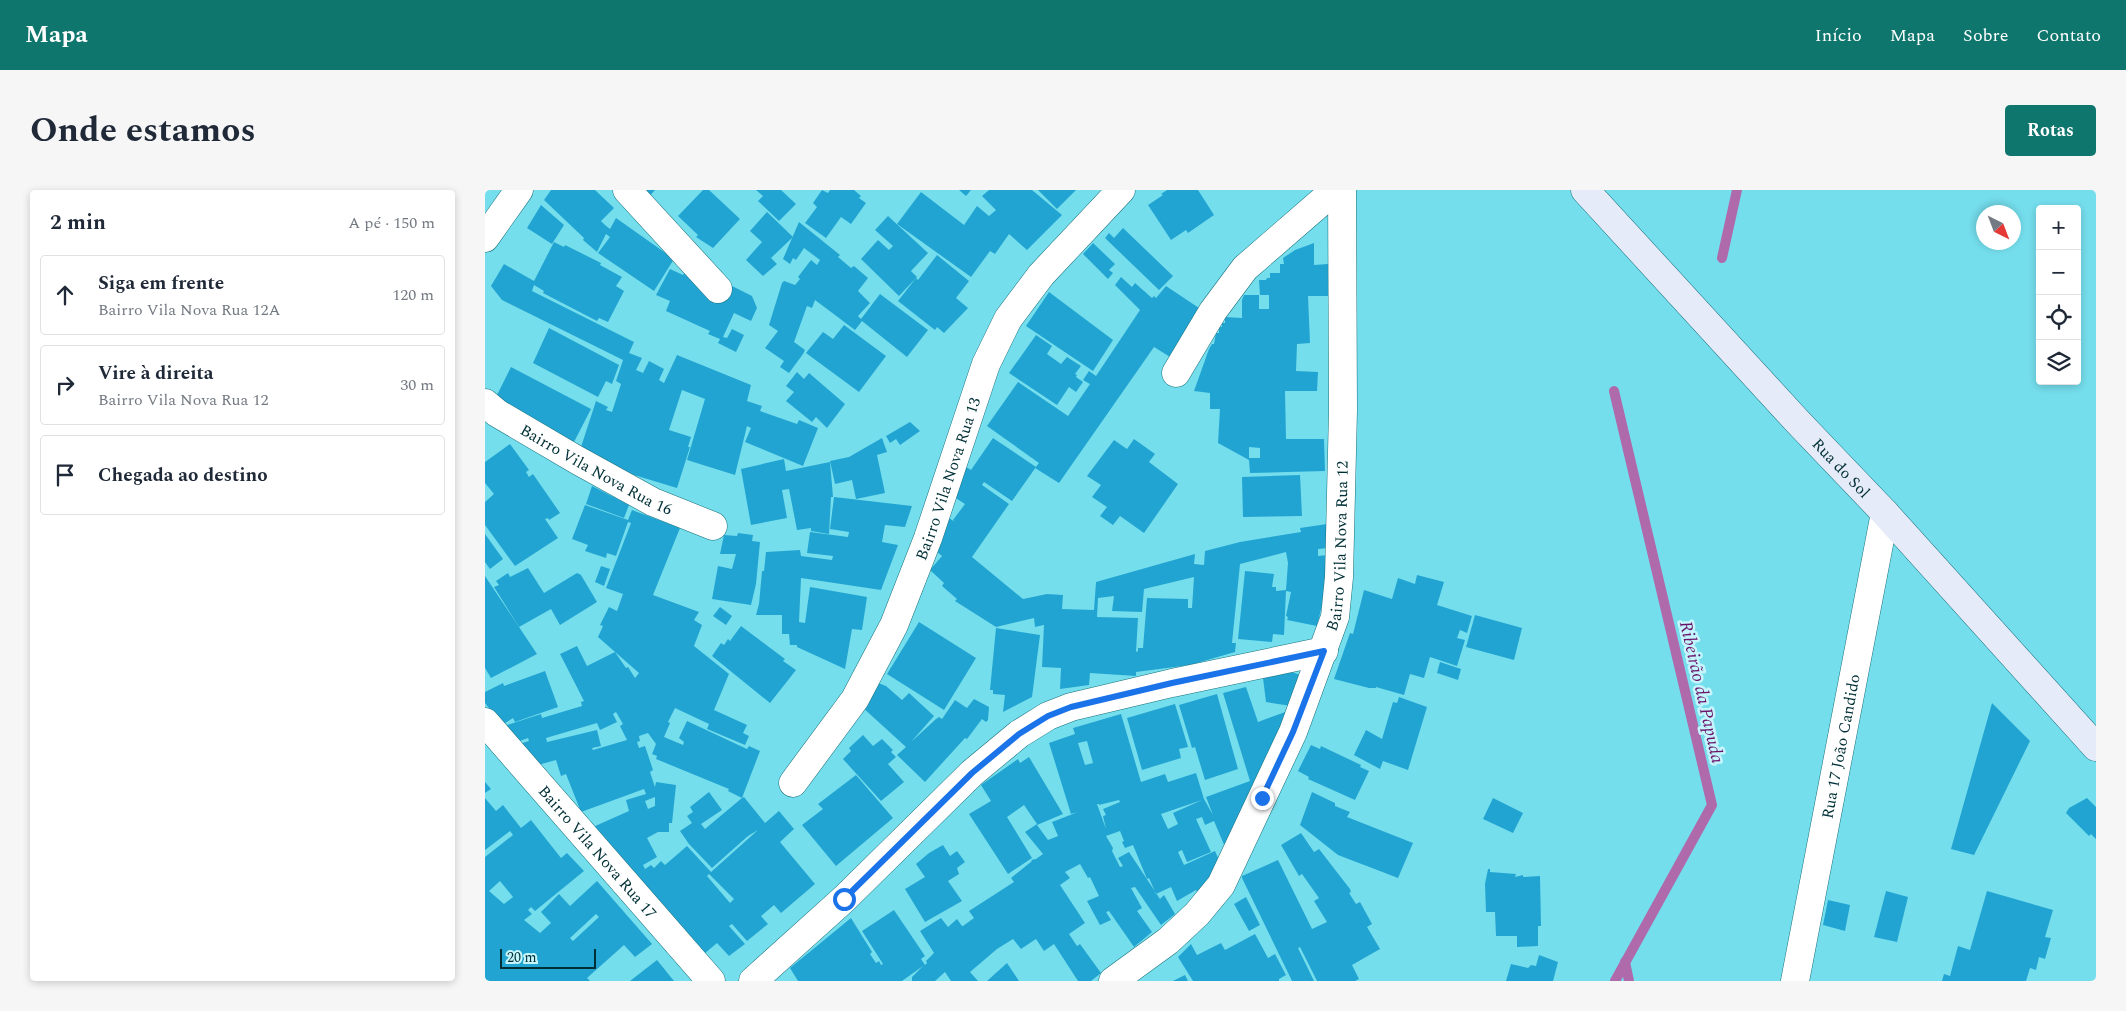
<!DOCTYPE html>
<html lang="pt">
<meta charset="utf-8">
<style>
body{margin:0;font-family:Spectral,serif;background:#f6f6f7;color:#1f2937}
.controls{position:absolute;right:15px;top:15px;display:grid;overflow:hidden;border-radius:5px;box-shadow:0 2px 8px #0003}
.controls button{width:45px;height:45px;display:grid;place-items:center;padding:0;border:0;border-bottom:1px solid #e0e1e3;background:#fff;color:#1f2937;font:25px sans-serif}
.compass{position:absolute;left:1491px;top:15px;width:45px;height:45px;border-radius:50%;background:#fff;box-shadow:0 2px 8px #0003;rotate:138deg}
.scale{position:absolute;left:15px;bottom:12px;width:96px;box-sizing:border-box;padding-left:5px;border:2px solid #003036;border-top:0;font-size:14px;line-height:18px;white-space:nowrap;color:#003036;-webkit-text-stroke:4px #c6f6fd;paint-order:stroke}
.stop{position:absolute;width:15px;height:15px;margin:-11px;border:4px solid #1a73e8;border-radius:50%;background:#fff}
.stop.end{background:#1a73e8;border-color:#fff;box-shadow:0 1px 5px #0008}
.list{margin:0;padding:0;list-style:none}
h2{display:flex;justify-content:space-between;align-items:center;height:65px;margin:0;padding:0 20px;font-size:21px}
h2 small{font-size:16px;font-weight:400;color:#747a83}
.list li{display:grid;grid-template-columns:32px 1fr auto;gap:15px;align-items:center;box-sizing:border-box;height:80px;margin:0 10px 10px;padding:0 10px;border:1px solid #e0e1e3;border-radius:5px}
.list b{display:block;font-size:19px;white-space:nowrap}
.list p{margin:0;font-size:16px;white-space:nowrap;color:#747a83}
.list em{font-size:16px;font-style:normal;color:#747a83}
.icon{flex:none;width:28px;height:28px;fill:none;stroke:currentColor;stroke-width:2;stroke-linecap:round;stroke-linejoin:round}
.map{position:relative;flex:none;width:1611px;height:791px;overflow:hidden;border-radius:5px}
header{display:flex;align-items:center;gap:30px;box-sizing:border-box;height:70px;padding:0 25px;background:#0f766e;color:#fff}
header strong{font-size:24px}
nav{display:flex;gap:28px;margin-inline-start:auto;font-size:18px}
.intro{display:flex;align-items:center;justify-content:space-between;box-sizing:border-box;height:120px;padding:0 30px}
h1{margin:0;font-size:35px}
.button{padding:12px 22px;border-radius:5px;background:#0f766e;color:#fff;font-size:18px;font-weight:700}
main{display:flex;gap:30px;padding:0 30px}
aside{flex:1;background:#fff;border-radius:5px;box-shadow:0 2px 8px #0003}
.map>svg:first-child{display:block}
.lines{fill:none;stroke-linecap:round;stroke-linejoin:round}
.stream{stroke:#af6aac;stroke-width:10}
.building{fill:#22a4d2;fill-rule:evenodd}
.street-casing{stroke:#18707b;stroke-width:29}
.secondary-casing{stroke:#18707b;stroke-width:29}
.street{stroke:#fff;stroke-width:28}
.secondary{stroke:#e6ebfa;stroke-width:28}
.route{stroke:#1a73e8;stroke-width:6}
.labels{text-anchor:middle;stroke-width:5;stroke-linejoin:round;paint-order:stroke}
.street-label{font-size:16px;fill:#003036;stroke:#c6f6fd}
.water-label{font-size:18px;font-style:italic;fill:#6a146a;stroke:#c6f6fd}
</style>
<header>
<strong>Mapa</strong>
<nav><a>Início</a><a>Mapa</a><a>Sobre</a><a>Contato</a></nav>
</header>
<div class="intro"><h1>Onde estamos</h1><a class="button">Rotas</a></div>
<main>
<aside>
<h2>2 min<small>A pé · 150 m</small></h2>
<ul class="list">
<li><svg class="icon" aria-label="ahead" viewBox="0 0 24 24"><path d="M12 20V5M6 11l6-6 6 6"/></svg><div><b>Siga em frente</b><p>Bairro Vila Nova Rua 12A</p></div><em>120 m</em></li>
<li><svg class="icon" aria-label="right" viewBox="0 0 24 24"><path d="M7 20v-9h11M14 6l5 5-5 5"/></svg><div><b>Vire à direita</b><p>Bairro Vila Nova Rua 12</p></div><em>30 m</em></li>
<li><svg class="icon" aria-label="arrive" viewBox="0 0 24 24"><path d="M6 21V4h12l-3 4 3 4H6"/></svg><div><b>Chegada ao destino</b></div></li>
</ul>
</aside>
<div class="map">
<svg width="1611" height="791" viewBox="0 0 1611 791">
<rect width="100%" height="100%" fill="#75deed"/>
<g class="lines">
<g class="stream">
<polyline points="1237,68 1252,0"/>
<polyline points="1129,201 1227,615 1130,791"/>
<polyline points="1140,772 1144,791"/>
</g>
</g>
<g class="building">
<polygon points="66,0 110,0 129,18 116,31 120,35 125,39 131,28 189,69 169,101 113,63 125,47 121,44 112,62 98,50 99,48 59,10"/>
<polygon points="153,0 170,0 162,9"/>
<polygon points="218,0 224,0 255,29 228,58 211,47 213,45 193,26"/>
<polygon points="271,0 296,0 311,14 294,31 273,11 278,6"/>
<polygon points="337,0 343,3 345,0 369,0 376,6 374,8 381,13 366,34 356,27 341,48 320,33 332,17 328,13"/>
<polygon points="474,0 486,0 481,6"/>
<polygon points="504,0 547,0 577,25 542,60 524,44 510,64 505,61 486,87 412,34 436,2 479,35 492,16 504,26 511,20 497,6"/>
<polygon points="553,0 591,0 572,19"/>
<polygon points="682,0 713,0 729,25 703,43 701,40 686,50 663,15 678,5 676,4"/>
<polygon points="56,15 79,35 67,54 42,38"/>
<polygon points="282,22 308,47 286,68 292,74 278,86 261,70 277,52 265,41"/>
<polygon points="403,26 443,63 426,81 432,87 414,106 376,69 393,50 404,60 408,56 390,40"/>
<polygon points="314,32 355,65 353,67 366,78 369,76 383,88 373,101 385,113 373,126 376,129 395,104 443,140 422,167 377,131 370,140 330,110 327,118 322,116 309,152 320,160 318,164 304,183 295,177 299,171 280,158 293,141 284,135 297,93 299,91 310,95 315,89 313,87 326,70 332,75 335,70 319,58 311,70 308,68 305,74 298,69"/>
<polygon points="638,38 688,86 674,100 620,48 624,43 629,48"/>
<polygon points="69,52 79,57 80,55 116,73 115,75 137,87 131,96 139,101 123,132 114,128 112,131 58,103 59,101 49,95 47,101 149,152 144,163 157,168 151,180 158,183 164,171 179,179 174,190 179,193 192,165 266,195 262,211 277,216 275,221 312,234 314,230 333,238 318,276 260,252 266,238 262,236 250,285 202,270 220,209 197,200 184,240 206,247 203,257 205,257 192,298 149,285 96,257 111,211 123,217 121,220 127,222 136,194 131,191 138,170 17,110 6,96 19,74 49,91"/>
<polygon points="608,53 630,74 624,80 628,83 623,89 598,64"/>
<path d="M829,53V75L843,74V106H823L825,153L812,154L811,181L833,182L832,201H800L801,249H839L840,281L765,283L764,270L733,253L735,219H725V203L709,201L724,159L727,154H729L731,143H734V137H737V133H740V127L757,128V110L759,105H774V129V119H784V105H775L774,90H781L782,88H785V83H795V74H799L798,68L810,60ZM764,257L775,258V268H764Z"/>
<polygon points="452,65 484,91 471,108 483,118 459,143 452,137 450,140 413,111 431,88 433,90"/>
<polygon points="185,79 198,85 201,80 245,101 247,96 267,106 272,118 266,131 249,123 238,147 242,148 247,139 259,145 251,162 233,153 235,149 223,144 225,141 181,121 185,111 171,105"/>
<polygon points="636,87 647,97 650,93 667,108 669,106 671,108 681,96 720,122 690,170 669,157 574,293 550,278 554,273 502,236 533,192 583,226 605,194 598,190 604,181 611,186 655,120 630,95"/>
<polygon points="564,102 628,150 608,181 541,136"/>
<polygon points="359,135 401,166 374,202 321,163 338,142 348,149"/>
<polygon points="64,138 134,175 127,194 121,191 113,207 48,173"/>
<polygon points="551,145 567,156 562,164 576,174 582,167 596,176 590,184 592,185 591,187 598,192 591,202 584,197 572,215 524,183"/>
<polygon points="26,177 106,219 89,252 16,214 11,207"/>
<polygon points="312,182 319,189 324,183 360,214 342,238 331,227 327,232 301,211 309,202 301,196"/>
<polygon points="425,232 435,241 415,255 411,249 405,253 401,246"/>
<polygon points="397,248 402,262 392,265 400,303 371,309 367,290 350,294 345,271 364,267"/>
<path d="M508,248L551,277L527,311L499,292L497,295L524,314L487,367L538,409L562,404L578,405L577,419L609,420L611,392L710,364L709,374L719,375L720,361L755,352L816,342L815,338L842,334L843,358L833,359V366L843,365L839,412L838,411L832,436L802,430L803,427L801,426L806,402L801,401L799,445L788,444L787,452L753,449L760,381L789,384L787,397H791V401L801,400L803,373L801,362L755,374L747,453H751L750,462L705,475L651,482V486L605,483L604,495L575,499L576,478L557,477L559,435L550,437L549,428L511,437L470,411L472,409L457,396L459,393L445,380L457,366L446,357L461,326L470,332L468,330L480,314L466,305L478,275L486,280ZM709,387L707,418H703V409L662,408L658,458H653V461L651,462L653,428L612,427L613,408L629,406L627,421L657,422L659,399Z"/>
<polygon points="649,249 670,264 664,272 693,294 659,343 635,326 628,335 615,326 622,317 607,307 616,295 602,286 629,250 642,259"/>
<polygon points="25,254 44,280 41,282 44,287 48,284 75,323 64,330 63,328 60,329 73,348 30,376 0,335 0,312 9,304 0,293 0,272"/>
<polygon points="299,269 301,281 345,272 348,307 346,307 344,344 326,341 326,338 312,340 304,299 297,300 302,328 266,335 256,279"/>
<polygon points="815,285 817,326 758,327 757,287"/>
<polygon points="107,296 144,315 139,328 101,314"/>
<polygon points="349,307 427,316 420,337 400,335 397,352 413,355 396,400 316,388 314,432 320,433 325,397 382,407 377,440 367,439 360,479 312,457 312,455 305,455 304,444 297,444 297,425 271,425 274,414 277,381 279,381 281,362 315,360 316,366 347,370 348,366 322,363 325,342 363,347 364,342 345,339"/>
<path d="M100,315L143,330L147,320L195,338L168,405L214,422L209,430L217,435L209,456L244,484L229,520L262,535L258,543L264,546L260,555L222,539L224,534L190,518L183,532L185,533L179,547L198,555L199,552L194,548L202,531L262,559L264,556L275,561L257,608L243,601L244,599L171,569L172,566L167,564L171,554L163,543L154,546L155,551L152,552L154,558L160,556L168,580L165,582L170,597L171,592L191,595L187,633H184V642H173L162,648L172,667L158,675L160,679L166,675L169,678L176,671L180,675L202,656L226,682L273,640L263,646L227,678L204,654L195,641L207,633L202,626L208,622L205,617L224,602L237,620L216,634L220,639L257,608L259,607L280,633L294,621L309,639L295,652L330,694L296,723L289,715L276,726L283,734L262,751L247,734L244,736L260,754L244,766L232,753L219,764L108,637L144,621L141,610L161,604L159,599L96,622L81,584L76,586L71,570L53,575L34,554L44,551L43,548L32,552L19,536L56,524L57,528L97,516L96,512L99,511L75,464L92,456L102,476L130,462L141,478L143,477L150,488L154,483L113,447L118,436L115,435L124,417L132,421L138,404L121,398L146,333L143,332L131,366L122,363L121,368L100,361L103,355L87,349ZM131,522L138,534L135,536L142,550L108,560L107,558L116,556L112,540L62,552L61,548L112,533L115,540L132,532L128,524ZM170,607V616L163,619L160,611ZM224,684L249,709L245,713L222,686Z"/>
<polygon points="253,343 268,345 267,351 275,352 271,394 266,415 227,409 233,376 247,379 251,364 235,364 239,345 252,346"/>
<polygon points="0,344 18,369 5,379 0,372"/>
<polygon points="116,376 125,379 119,396 110,392"/>
<polygon points="43,378 59,403 92,383 96,385 112,412 75,435 66,419 34,437 9,397 14,395 11,391 23,383 25,387"/>
<polygon points="932,385 959,392 952,415 987,426 982,443 975,440 972,448 980,450 972,476 945,467 939,488 925,484 919,505 891,497 891,498 884,498 849,489 865,443 868,444 879,400 907,409 913,388 930,394"/>
<polygon points="0,386 52,464 6,488 0,478"/>
<polygon points="235,417 247,426 241,435 228,426"/>
<polygon points="990,425 1037,438 1029,470 981,457"/>
<polygon points="434,432 491,468 459,520 402,484"/>
<polygon points="256,436 300,469 298,471 311,480 285,513 227,466 236,453 239,455 243,449 245,451"/>
<polygon points="511,438 555,445 547,507 518,522 520,505 508,504 508,500 505,500"/>
<polygon points="955,472 976,479 973,490 952,483"/>
<polygon points="60,481 73,517 30,532 28,528 17,535 0,513 0,502 18,493 19,496"/>
<polygon points="807,482 815,485 806,516 781,512 778,488"/>
<polygon points="393,493 401,496 417,510 424,503 449,526 426,552 451,529 454,527 457,529 470,510 482,518 489,509 504,517 503,530 501,532 497,529 482,549 480,548 440,592 412,565 421,557 376,516"/>
<path d="M761,497L773,532L803,521L740,657L729,631L720,635L717,627L711,629L726,662L702,672L697,660L693,662L699,675L730,661L734,670L714,707L711,700L692,711L686,697L671,704L664,688L662,689L648,655L640,658L637,652L639,651L635,641L621,646L628,658L627,661L635,677L638,676L633,668L644,662L675,709L679,705L690,724L676,735L650,697L646,698L657,718L652,721L667,742L649,757L624,721L621,722L626,730L615,735L602,711L614,706L605,687L603,688L595,674L580,682L585,688L575,695L600,733L584,744L592,756L595,754L616,783L606,791H593L569,754L559,761L551,749L536,759L528,749L512,759L485,782L493,791H466L460,782L450,791H427V787L438,776L417,791H313L305,778L366,728L387,762L385,764L391,773L394,771L396,775L398,774L377,741L409,720L440,766L436,769L440,775L442,773L441,771L449,763L435,741L456,728L463,737L472,729L477,736H478L489,728L484,721L529,692L526,688L547,671L546,670L551,669L558,664L540,642L552,634L539,615L522,627L547,668L523,684L484,624L506,611L496,595L533,569L535,573L544,567L578,624L552,635L563,650L573,646L567,632L593,622L586,624L564,553L590,544L588,538L636,524L656,592L680,584L683,592L711,583L719,609L728,625L721,607L765,591L738,503ZM602,551L608,573L600,575L593,553ZM634,610L635,612L618,619L621,625L618,626L621,639L612,614H614V615ZM717,610L688,623L693,634L683,639L676,624Z"/>
<polygon points="732,504 753,579 720,590 710,557 707,558 694,515"/>
<polygon points="914,507 942,517 923,580 898,571 895,579 869,565 881,540 897,549 908,512 912,513"/>
<polygon points="1507,513 1545,551 1489,665 1466,659"/>
<polygon points="690,514 703,557 694,559 696,568 657,580 642,528"/>
<polygon points="378,545 388,556 397,549 408,560 406,562 411,567 403,574 419,592 396,611 358,569 366,561 364,558"/>
<polygon points="826,555 835,559 836,556 876,575 875,577 884,581 870,610 823,589 824,587 813,581"/>
<polygon points="371,585 408,628 351,676 317,635 338,619 333,614"/>
<polygon points="0,592 6,599 0,603"/>
<polygon points="827,602 850,613 850,616 865,622 862,627 928,653 913,688 853,665 815,635"/>
<path d="M0,608L11,621L18,615L36,638L46,630L76,668L82,663L99,681L50,721L46,717L43,720L47,724L39,730L55,743L66,733L56,722L74,704L85,716L112,691L167,754L150,767L139,755L102,788L105,791H0V667L28,645L25,641L0,660ZM15,691L28,707L19,714L4,701ZM111,724L114,727L88,751L85,748Z"/>
<polygon points="1008,608 1038,623 1028,643 998,629"/>
<polygon points="1602,608 1611,617 1611,649 1606,644 1604,646 1581,623 1584,618"/>
<polygon points="816,643 829,662 834,659 865,699 866,702 864,703 871,714 875,712 887,734 882,737 895,759 867,775 874,789 870,791 832,791 815,757 813,758 829,791 807,791 757,688 757,686 793,670 827,739 842,732 829,711 834,708 817,684 814,686 796,655"/>
<polygon points="458,655 465,666 472,661 480,672 472,678 474,684 463,691 477,711 440,732 420,699 440,687 431,674 444,663"/>
<polygon points="1003,679 1005,679 1005,682 1031,684 1030,687 1038,685 1038,687 1055,686 1056,736 1053,736 1053,756 1032,757 1032,746 1011,746 1010,722 1001,722 1000,694"/>
<polygon points="1401,701 1423,707 1412,752 1389,747"/>
<polygon points="1502,701 1568,720 1560,747 1566,748 1560,769 1554,767 1551,780 1545,778 1541,791 1457,791 1459,784 1465,786 1473,756 1485,760"/>
<polygon points="761,707 775,735 764,741 749,714"/>
<polygon points="1343,710 1365,715 1360,741 1338,735"/>
<polygon points="770,744 783,768 790,764 801,785 794,789 794,791 708,791 693,767 706,754 712,765 736,753 740,760"/>
<polygon points="1054,765 1073,772 1068,791 1021,791 1026,774 1043,778 1046,775 1051,776"/>
<polygon points="172,770 189,791 145,791"/>
<polygon points="522,773 534,791 502,791"/>
<polygon points="700,785 703,791 688,791"/>
</g>
<g class="lines">
<defs>
<g id="street">
<polyline points="142,0 233,99"/>
<polyline points="0,48 34,0"/>
<polyline points="691,183 728,121 760,78 850,0"/>
<path id="s1" d="M0,213L12,223L92,270L168,312L228,336"/>
<path id="s2" d="M0,532L226,791"/>
<path id="s3" d="M308,593L370,509L409,435L443,348L501,174L523,129L556,85L636,0"/>
<polyline points="268,791 359,709 487,583 534,544 563,526 586,517 687,493 839,461"/>
<path id="s4" d="M628,791L683,751L712,724L736,695L808,542L850,427L854,387L858,220L857,0"/>
<path id="s5" d="M1310,791L1400,323"/>
</g>
<g id="secondary">
<path id="s6" d="M1100,0L1312,231L1400,323L1611,557"/>
</g>
</defs>
<use href="#street" class="street-casing"/>
<use href="#secondary" class="secondary-casing"/>
<use href="#street" class="street"/>
<use href="#secondary" class="secondary"/>
</g>
<g class="lines">
<polyline class="route" points="359,709 487,583 534,544 563,526 586,517 687,493 839,461 808,542 777,608"/>
</g>
<g class="labels">
<g class="street-label">
<text dy="6" stroke="none"><textPath href="#s1" startOffset="130">Bairro Vila Nova Rua 16</textPath></text>
<text dy="6" stroke="none"><textPath href="#s6" startOffset="378">Rua do Sol</textPath></text>
<text dy="6" stroke="none"><textPath href="#s3" startOffset="344">Bairro Vila Nova Rua 13</textPath></text>
<text dy="6" stroke="none"><textPath href="#s4" startOffset="508">Bairro Vila Nova Rua 12</textPath></text>
<text dy="6" stroke="none"><textPath href="#s5" startOffset="239">Rua 17 João Candido</textPath></text>
<text dy="6" stroke="none"><textPath href="#s2" startOffset="172">Bairro Vila Nova Rua 17</textPath></text>
</g>
<g class="water-label">
<text transform="translate(1217 502) rotate(77)" y="6">Ribeirão da Papuda</text>
</g>
</g>
</svg>
<div class="controls">
<button>+</button>
<button>−</button>
<button><svg class="icon" aria-label="locate" viewBox="0 0 24 24"><circle cx="12" cy="12" r="6"/><path d="M12 2v4M12 18v4M2 12h4M18 12h4"/></svg></button>
<button><svg class="icon" aria-label="layers" viewBox="0 0 24 24"><path d="M12 4l9 5-9 5-9-5zM3 14l9 5 9-5"/></svg></button>
</div>
<svg class="compass" viewBox="-18 -18 36 36"><path d="M0-13l5 13h-10z" fill="#e53935"/><path d="M0 13l5-13h-10z" fill="#747a83"/></svg>
<div class="scale">20 m</div>
<div class="stop" style="left:359px;top:709px"></div>
<div class="stop end" style="left:777px;top:608px"></div>
</div>
</main>
